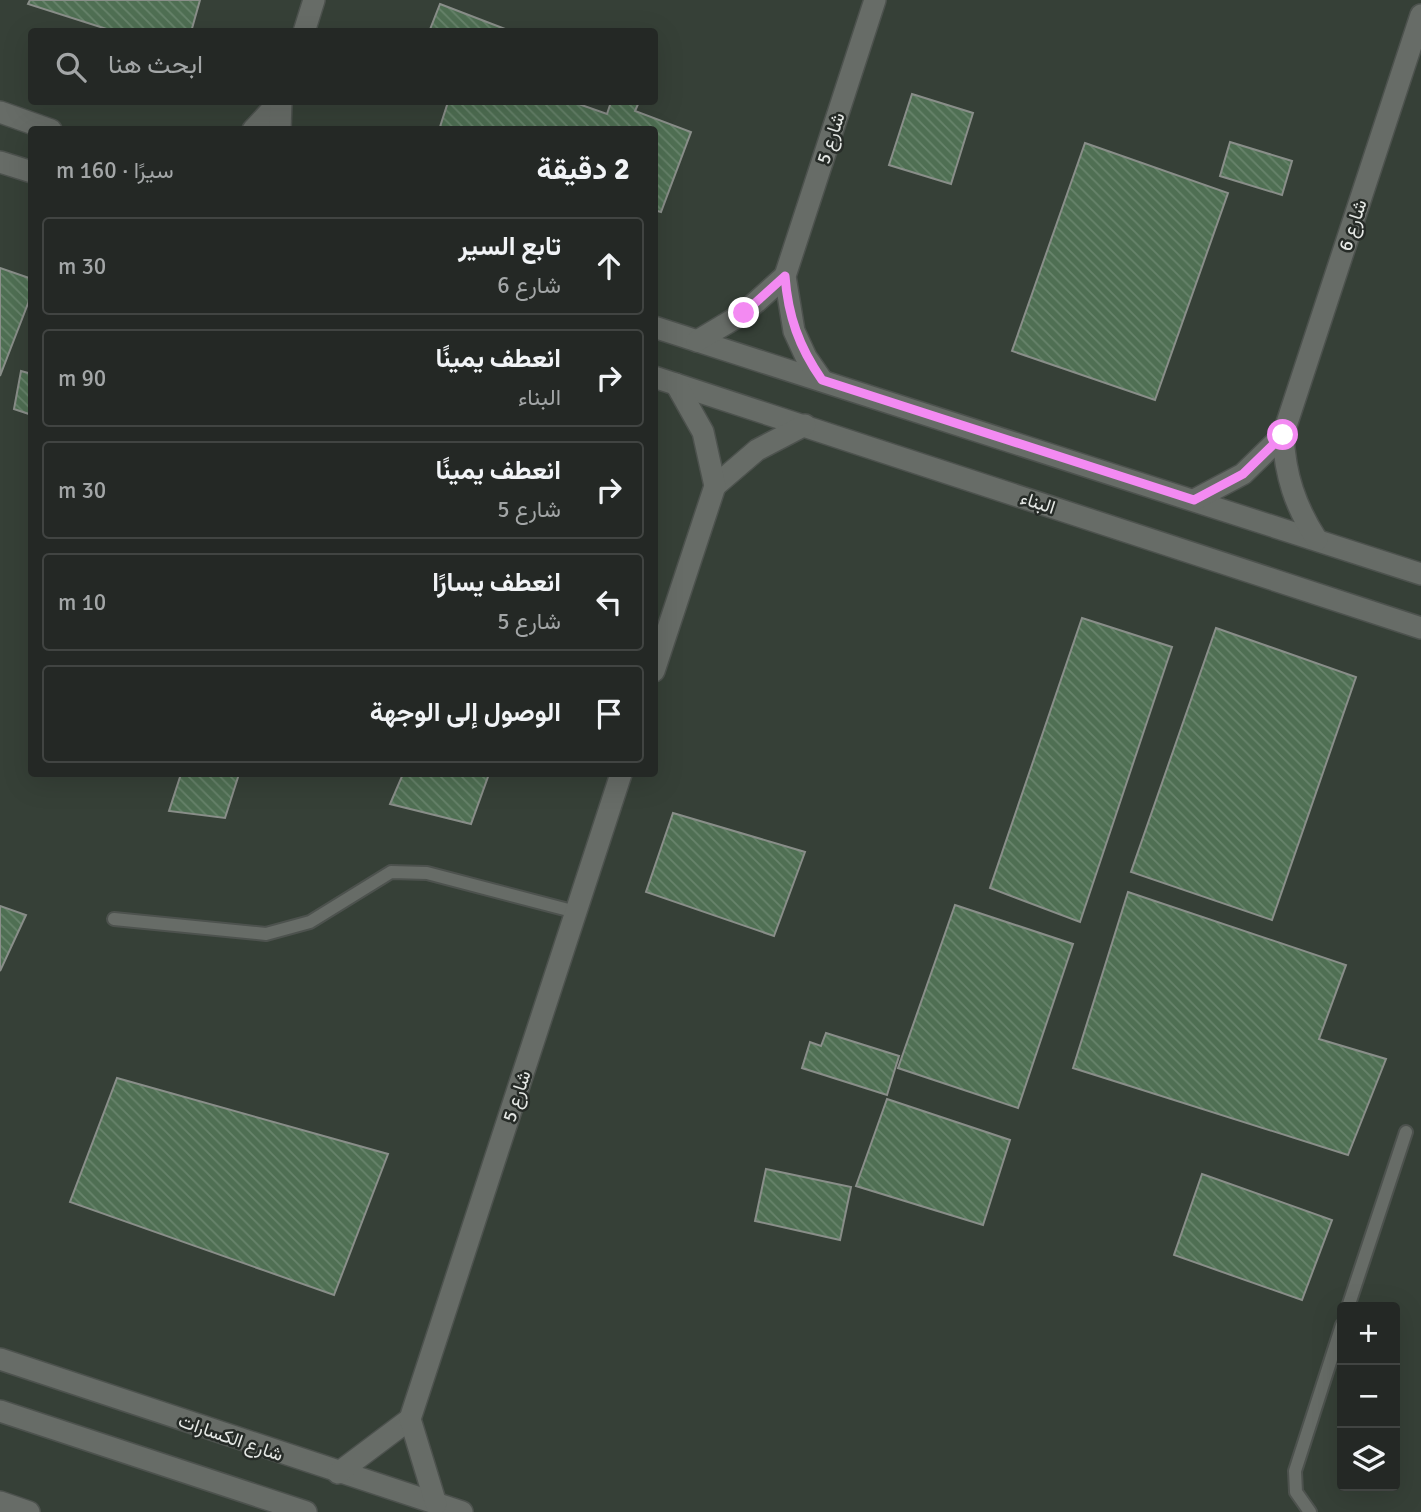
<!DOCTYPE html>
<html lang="ar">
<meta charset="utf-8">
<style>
body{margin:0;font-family:Signika,Vazirmatn,sans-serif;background:#2c302d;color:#f1f3f6;direction:rtl}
.controls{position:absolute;right:21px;bottom:21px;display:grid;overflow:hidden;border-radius:7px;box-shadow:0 7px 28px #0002}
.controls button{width:63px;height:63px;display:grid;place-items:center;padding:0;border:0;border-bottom:2px solid #414442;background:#242825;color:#f1f3f6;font:35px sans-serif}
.stop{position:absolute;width:21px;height:21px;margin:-16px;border:5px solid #f38af2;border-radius:50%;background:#fff}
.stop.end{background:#f38af2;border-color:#fff;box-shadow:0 2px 7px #0008}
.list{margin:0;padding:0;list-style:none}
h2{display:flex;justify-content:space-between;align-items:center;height:91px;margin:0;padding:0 28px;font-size:30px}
h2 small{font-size:23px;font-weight:400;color:#a3a6a7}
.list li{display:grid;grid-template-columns:46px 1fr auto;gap:21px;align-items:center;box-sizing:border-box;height:98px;margin:0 14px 14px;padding:0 14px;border:2px solid #414442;border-radius:7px}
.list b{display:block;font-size:26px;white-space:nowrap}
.list p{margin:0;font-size:23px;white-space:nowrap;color:#a3a6a7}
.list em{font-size:23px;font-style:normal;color:#a3a6a7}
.icon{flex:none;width:38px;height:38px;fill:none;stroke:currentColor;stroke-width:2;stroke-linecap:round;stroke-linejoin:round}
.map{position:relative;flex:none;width:1421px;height:1512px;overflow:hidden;direction:ltr}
.search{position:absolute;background:#242825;box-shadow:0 7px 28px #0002;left:28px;top:28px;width:630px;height:77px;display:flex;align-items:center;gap:18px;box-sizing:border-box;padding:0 24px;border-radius:7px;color:#a3a6a7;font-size:26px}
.panel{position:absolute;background:#242825;box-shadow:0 7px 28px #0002;left:28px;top:126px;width:630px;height:651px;border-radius:7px;direction:rtl}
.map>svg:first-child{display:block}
.built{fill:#364037;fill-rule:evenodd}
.building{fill:url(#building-back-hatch);stroke:#898e89;stroke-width:2}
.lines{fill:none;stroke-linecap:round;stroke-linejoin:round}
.service-casing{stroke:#4d524e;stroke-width:16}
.minor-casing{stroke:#4d524e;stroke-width:24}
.tertiary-casing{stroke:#4d524e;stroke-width:24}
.service{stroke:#676c67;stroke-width:12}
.minor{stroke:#676c67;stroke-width:21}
.tertiary{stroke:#676c67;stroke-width:21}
.route{stroke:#f38af2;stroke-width:9}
.labels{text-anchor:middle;stroke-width:5;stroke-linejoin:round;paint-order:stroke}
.street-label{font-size:19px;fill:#e5e8e5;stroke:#262b27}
</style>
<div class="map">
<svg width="1421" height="1512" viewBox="0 0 1421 1512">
<defs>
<pattern id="building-back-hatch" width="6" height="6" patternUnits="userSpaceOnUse" patternTransform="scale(1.75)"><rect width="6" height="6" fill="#4f6f53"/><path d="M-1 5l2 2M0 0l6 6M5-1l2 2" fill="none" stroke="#68846c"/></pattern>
</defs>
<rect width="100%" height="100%" fill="#303531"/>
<path class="built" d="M0,0H1421V1512H0ZM32,32H654V102H32ZM32,130H654V774H32ZM1342,1307H1395V1486H1342Z"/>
<g class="building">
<polygon points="30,0 200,0 191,32 116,32 28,4"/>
<polygon points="440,4 513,32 429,32"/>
<polygon points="912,94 973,113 951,184 889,165"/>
<polygon points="448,102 573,102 607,114 611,102 639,102 635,111 691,132 661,212 654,210 654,130 439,130"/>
<polygon points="1230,142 1292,161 1282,195 1220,176"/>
<polygon points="1085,143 1228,193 1155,400 1012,351"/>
<polygon points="0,268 32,279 32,293 0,376"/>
<polygon points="21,371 32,374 32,415 14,409"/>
<polygon points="1082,618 1172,647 1080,922 990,888"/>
<polygon points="1216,628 1356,677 1272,920 1131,872"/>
<polygon points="181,774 239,774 225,818 169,811"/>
<polygon points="403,774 489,774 471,824 390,804"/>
<polygon points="673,813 805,852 774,936 646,892"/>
<polygon points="1128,892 1346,965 1319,1039 1386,1059 1348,1155 1073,1068"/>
<polygon points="955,905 1073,944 1018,1108 898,1068"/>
<polygon points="0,906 26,915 0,971"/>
<polygon points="826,1033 899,1056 887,1095 802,1068 810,1042 821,1046"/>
<polygon points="117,1078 388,1154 334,1295 70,1202"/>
<polygon points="887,1099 1010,1140 983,1225 856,1186"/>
<polygon points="766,1169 851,1187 840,1240 755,1221"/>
<polygon points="1202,1174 1332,1220 1302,1300 1174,1255"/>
</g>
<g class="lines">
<defs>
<g id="service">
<polyline points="114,919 266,934 310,922 391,872 427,873 576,912"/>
<polyline points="1348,1307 1406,1132"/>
<polyline points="1310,1512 1296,1492 1295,1471 1342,1325"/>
</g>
<g id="minor">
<polyline points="304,32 314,0"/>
<polyline points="0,112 51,130"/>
<polyline points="253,130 279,102"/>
<polyline points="280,130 281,102"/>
<polyline points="0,162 32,172"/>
<polyline points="654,327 1421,574"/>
<polyline points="697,341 744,313 785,276"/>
<polyline points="654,377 1421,628"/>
<polyline points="822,380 806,357 794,331 785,276 875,0"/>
<polyline points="715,486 757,450 805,425"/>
<polyline points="1194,500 1243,474 1283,435"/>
<path d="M1317,540C1295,506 1285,475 1283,435L1421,15"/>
<polyline points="654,671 715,486 703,432 676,384"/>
<polyline points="0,1359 462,1512"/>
<polyline points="338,1473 410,1419"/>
<polyline points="436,1504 410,1419 621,774"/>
</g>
<g id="tertiary">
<polyline points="0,1411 306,1512"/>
<polyline points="0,1502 29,1512"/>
</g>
</defs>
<use href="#service" class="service-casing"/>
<use href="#minor" class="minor-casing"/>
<use href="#tertiary" class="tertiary-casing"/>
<use href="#service" class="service"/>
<use href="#minor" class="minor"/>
<use href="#tertiary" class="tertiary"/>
</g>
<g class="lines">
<path class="route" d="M744,313L785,276C788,316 799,347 822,380L1194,500L1243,474L1283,435"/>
</g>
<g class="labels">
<g class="street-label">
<text transform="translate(830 138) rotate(-72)" y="7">شارع 5</text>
<text transform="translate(1352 225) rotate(-72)" y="7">شارع 6</text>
<text transform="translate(1038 502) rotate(18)" y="7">البناء</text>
<text transform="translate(516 1096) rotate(-72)" y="7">شارع 5</text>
<text transform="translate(231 1437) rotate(19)" y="7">شارع الكسارات</text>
</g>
</g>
</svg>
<div class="controls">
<button>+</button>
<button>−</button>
<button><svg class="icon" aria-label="layers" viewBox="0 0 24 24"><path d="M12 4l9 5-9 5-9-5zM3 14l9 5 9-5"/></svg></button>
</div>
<div class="stop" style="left:1283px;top:435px"></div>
<div class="stop end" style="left:744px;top:313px"></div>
<div class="search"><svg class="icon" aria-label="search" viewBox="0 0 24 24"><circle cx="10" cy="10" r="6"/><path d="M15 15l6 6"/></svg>ابحث هنا</div>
<section class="panel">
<h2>2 دقيقة<small>سيرًا · 160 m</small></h2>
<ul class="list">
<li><svg class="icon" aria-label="ahead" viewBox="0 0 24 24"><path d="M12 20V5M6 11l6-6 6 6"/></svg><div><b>تابع السير</b><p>شارع 6</p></div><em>30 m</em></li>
<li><svg class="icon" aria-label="right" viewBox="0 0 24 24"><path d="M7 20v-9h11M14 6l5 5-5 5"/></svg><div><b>انعطف يمينًا</b><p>البناء</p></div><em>90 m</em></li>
<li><svg class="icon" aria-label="right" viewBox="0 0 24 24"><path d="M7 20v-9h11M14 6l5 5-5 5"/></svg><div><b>انعطف يمينًا</b><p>شارع 5</p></div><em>30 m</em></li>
<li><svg class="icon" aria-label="left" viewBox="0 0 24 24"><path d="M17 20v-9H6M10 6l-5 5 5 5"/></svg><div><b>انعطف يسارًا</b><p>شارع 5</p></div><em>10 m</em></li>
<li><svg class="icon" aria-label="arrive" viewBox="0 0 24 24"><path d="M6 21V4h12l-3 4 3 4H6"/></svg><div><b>الوصول إلى الوجهة</b></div></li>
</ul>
</section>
</div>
